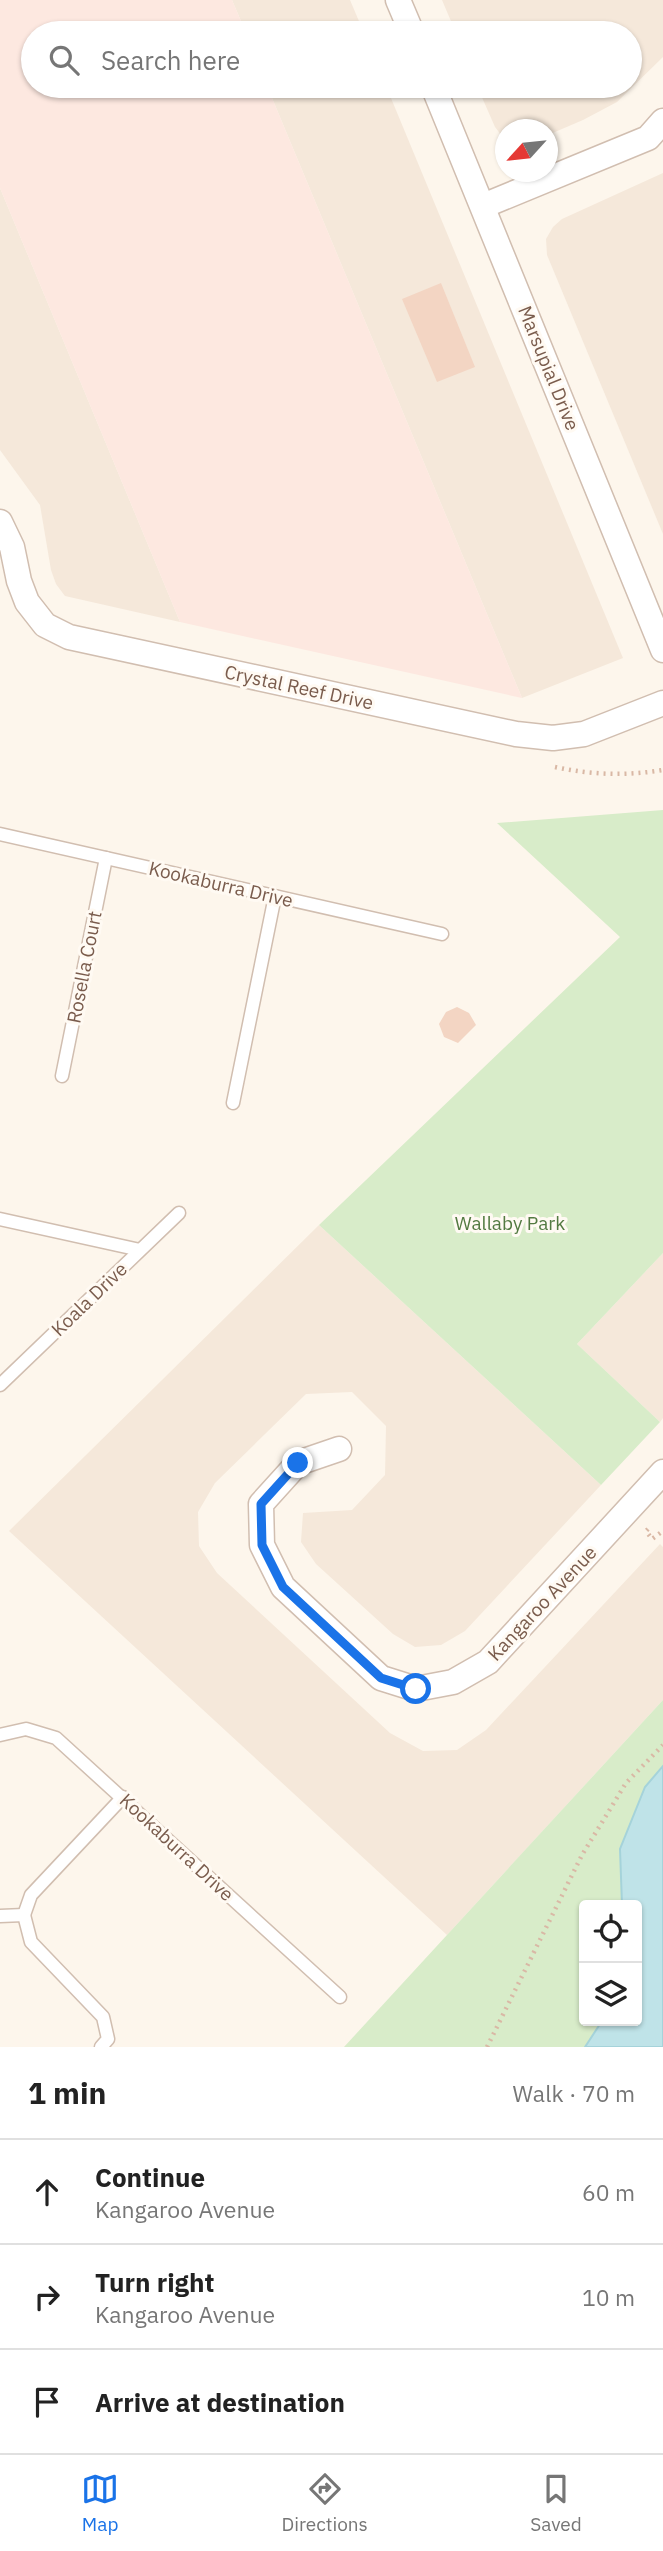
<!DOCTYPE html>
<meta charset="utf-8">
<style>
body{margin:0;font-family:"IBM Plex Sans",sans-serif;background:#f6f6f6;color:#222}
.controls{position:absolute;right:21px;bottom:21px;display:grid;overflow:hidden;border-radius:7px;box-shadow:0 2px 5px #0004}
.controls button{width:63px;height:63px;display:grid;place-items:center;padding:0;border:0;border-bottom:2px solid #e0e0e0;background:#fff;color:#222;font:35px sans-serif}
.compass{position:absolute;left:495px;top:119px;width:63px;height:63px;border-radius:50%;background:#fff;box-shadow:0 2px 5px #0004;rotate:243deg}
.stop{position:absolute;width:21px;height:21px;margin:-16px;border:5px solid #1a73e8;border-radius:50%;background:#fff}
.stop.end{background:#1a73e8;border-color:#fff;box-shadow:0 2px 7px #0008}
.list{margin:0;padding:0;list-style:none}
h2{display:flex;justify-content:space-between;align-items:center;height:91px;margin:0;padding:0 28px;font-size:30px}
h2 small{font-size:23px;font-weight:400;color:#767676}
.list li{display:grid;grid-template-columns:46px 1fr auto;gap:21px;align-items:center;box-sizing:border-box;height:105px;padding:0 28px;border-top:2px solid #e0e0e0}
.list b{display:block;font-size:26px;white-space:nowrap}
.list p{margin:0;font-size:23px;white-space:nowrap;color:#767676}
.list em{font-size:23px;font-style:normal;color:#767676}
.icon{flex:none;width:38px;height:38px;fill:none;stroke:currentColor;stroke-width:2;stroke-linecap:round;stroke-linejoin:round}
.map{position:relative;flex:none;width:663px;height:2047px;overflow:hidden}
.search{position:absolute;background:#fff;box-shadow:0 2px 5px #0004;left:21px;right:21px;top:21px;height:77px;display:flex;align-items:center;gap:18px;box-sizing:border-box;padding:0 24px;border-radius:38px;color:#767676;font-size:26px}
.sheet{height:406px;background:#fff}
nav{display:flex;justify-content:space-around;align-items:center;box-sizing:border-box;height:98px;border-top:2px solid #e0e0e0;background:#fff;font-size:19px;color:#767676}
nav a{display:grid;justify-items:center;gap:4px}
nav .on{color:#1a73e8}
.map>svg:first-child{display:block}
.residential{fill:#f5e8da}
.commercial{fill:#fde8e0}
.green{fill:#d8ecc9;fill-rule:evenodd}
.water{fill:#bfe3e8;stroke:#a5d3da;stroke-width:2}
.building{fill:#f3d5c3}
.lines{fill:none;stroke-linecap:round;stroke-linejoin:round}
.lane-casing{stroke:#d1beb0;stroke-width:15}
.street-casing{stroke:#d1beb0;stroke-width:27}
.path{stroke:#d9b8a5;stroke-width:4.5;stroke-dasharray:2 5;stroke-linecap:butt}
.lane{stroke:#fff;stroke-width:12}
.street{stroke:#fff;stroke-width:24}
.route{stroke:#1a73e8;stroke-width:9}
.labels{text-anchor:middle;stroke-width:6;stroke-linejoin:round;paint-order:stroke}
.street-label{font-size:19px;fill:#7a5c4d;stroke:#fffaf3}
.park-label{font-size:19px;fill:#537a41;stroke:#fffaf3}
</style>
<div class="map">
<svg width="663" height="2047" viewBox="0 0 663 2047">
<rect width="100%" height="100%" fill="#fdf6ec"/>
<g class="residential">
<polygon points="232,0 350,0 364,33 246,33"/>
<polygon points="442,0 663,0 663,57 617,102 583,120 548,135 548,130 505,130 505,140 495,127 477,86 630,86 630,33 456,33"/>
<polygon points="267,86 386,86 623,658 522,698"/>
<polygon points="663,173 663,534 547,255 546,239 553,227 562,219"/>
<polygon points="0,188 180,622 65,596 56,584 51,570 40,505 0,450"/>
<polygon points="319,1225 601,1485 465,1631 441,1645 415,1647 393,1634 316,1564 301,1542 303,1513 352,1510 385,1475 386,1426 352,1392 306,1394 215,1483 198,1512 199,1546 217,1573 390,1733 423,1751 457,1750 486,1730 660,1544 663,1547 663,1700 447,1935 9,1531"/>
<polygon points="663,1253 663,1418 660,1422 577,1344"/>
</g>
<polygon class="commercial" points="0,0 232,0 246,33 33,33 33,86 267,86 522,698 180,622 0,188"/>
<g class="green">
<polygon points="663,810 663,1253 577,1344 660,1422 601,1485 319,1225 620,937 497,823"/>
<path d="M663,1700V2047H344ZM584,1905H637V2021H584Z"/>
</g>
<polygon class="water" points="663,1766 663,2047 585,2047 602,2021 637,2021 637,1905 622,1905 620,1849 645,1787"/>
<g class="building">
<polygon points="441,283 475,367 437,382 402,299"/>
<polygon points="457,1007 469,1013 476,1025 458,1043 444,1037 439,1024 446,1012"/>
</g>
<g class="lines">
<defs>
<g id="lane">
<polyline points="0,834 442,934"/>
<polyline points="62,1076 106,858"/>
<polyline points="233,1103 275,896"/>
<polyline points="0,1219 140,1250"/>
<polyline points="0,1385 179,1213"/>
<polyline points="0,1735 26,1729 56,1738 340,1997"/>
<polyline points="24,1915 31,1942 103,2017 108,2039 101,2047"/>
<polyline points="24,1915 31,1895 123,1797"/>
<polyline points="0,1916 24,1915"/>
</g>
<g id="street">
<polyline points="398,0 412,33"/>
<polyline points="433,86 663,650"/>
<polyline points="483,206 648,138 663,121"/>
<polyline points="0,522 12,547 19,581 27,602 45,625 69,637 516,734 553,738 584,734 663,703"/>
<polyline points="339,1449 298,1463 261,1504 262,1545 283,1587 381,1678 416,1689 453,1682 488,1662 663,1472"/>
</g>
</defs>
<use href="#lane" class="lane-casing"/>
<use href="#street" class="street-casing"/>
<g class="path">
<path d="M555,767C592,775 626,776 663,770"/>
<polyline points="648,1529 646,1531 652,1539 663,1531"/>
<polyline points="487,2047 582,1855 626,1783 663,1745"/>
</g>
<use href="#lane" class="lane"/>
<use href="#street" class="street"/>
</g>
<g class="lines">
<polyline class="route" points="298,1463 261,1504 262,1545 283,1587 381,1678 416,1689"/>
</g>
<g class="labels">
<g class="street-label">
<text transform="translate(549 368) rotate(68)" y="7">Marsupial Drive</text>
<text transform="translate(299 687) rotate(12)" y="7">Crystal Reef Drive</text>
<text transform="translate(221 884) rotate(13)" y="7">Kookaburra Drive</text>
<text transform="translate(84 967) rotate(-79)" y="7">Rosella Court</text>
<text transform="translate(89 1299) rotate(-44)" y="7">Koala Drive</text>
<text transform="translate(542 1603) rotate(-47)" y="7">Kangaroo Avenue</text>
<text transform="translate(177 1847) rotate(43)" y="7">Kookaburra Drive</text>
</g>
<g class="park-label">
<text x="510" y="1230">Wallaby Park</text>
</g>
</g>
</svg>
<div class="controls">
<button><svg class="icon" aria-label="locate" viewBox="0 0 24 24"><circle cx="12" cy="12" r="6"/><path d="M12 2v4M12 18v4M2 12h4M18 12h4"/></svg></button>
<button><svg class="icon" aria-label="layers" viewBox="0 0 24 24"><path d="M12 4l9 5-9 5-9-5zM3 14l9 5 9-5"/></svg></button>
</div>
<svg class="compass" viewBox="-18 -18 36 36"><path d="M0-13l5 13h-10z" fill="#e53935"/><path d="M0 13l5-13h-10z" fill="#767676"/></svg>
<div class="stop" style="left:416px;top:1689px"></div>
<div class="stop end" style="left:298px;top:1463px"></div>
<div class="search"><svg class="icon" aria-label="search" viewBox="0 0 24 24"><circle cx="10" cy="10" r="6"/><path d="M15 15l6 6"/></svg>Search here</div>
</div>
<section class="sheet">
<h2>1 min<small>Walk · 70 m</small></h2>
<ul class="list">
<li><svg class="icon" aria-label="ahead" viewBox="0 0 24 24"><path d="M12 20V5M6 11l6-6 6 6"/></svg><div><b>Continue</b><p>Kangaroo Avenue</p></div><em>60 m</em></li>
<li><svg class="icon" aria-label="right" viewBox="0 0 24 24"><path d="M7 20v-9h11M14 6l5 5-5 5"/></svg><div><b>Turn right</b><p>Kangaroo Avenue</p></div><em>10 m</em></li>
<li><svg class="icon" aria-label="arrive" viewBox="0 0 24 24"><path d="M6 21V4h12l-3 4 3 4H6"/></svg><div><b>Arrive at destination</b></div></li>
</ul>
</section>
<nav>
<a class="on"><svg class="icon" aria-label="map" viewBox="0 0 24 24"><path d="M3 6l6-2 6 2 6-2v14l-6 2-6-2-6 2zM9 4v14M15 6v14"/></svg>Map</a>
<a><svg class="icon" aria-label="directions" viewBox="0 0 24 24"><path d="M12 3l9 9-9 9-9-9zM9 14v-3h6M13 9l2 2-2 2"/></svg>Directions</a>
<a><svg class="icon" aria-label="saved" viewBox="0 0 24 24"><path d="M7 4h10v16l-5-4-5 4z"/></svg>Saved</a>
</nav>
